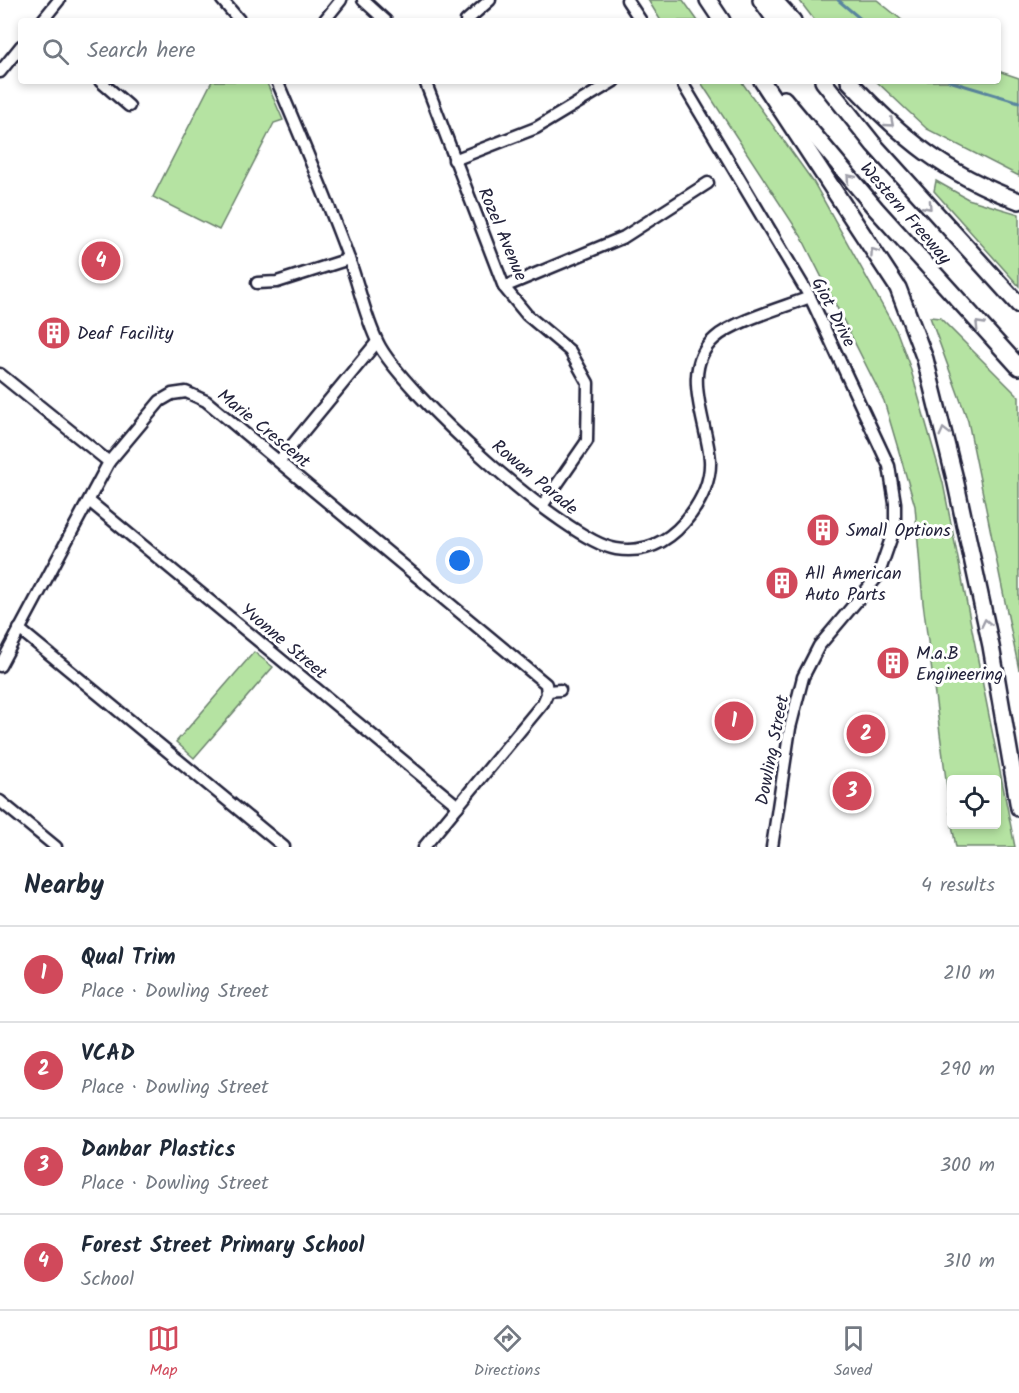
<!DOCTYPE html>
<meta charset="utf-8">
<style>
body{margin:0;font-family:Kalam,sans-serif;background:#f6f6f7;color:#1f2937}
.controls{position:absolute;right:18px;bottom:18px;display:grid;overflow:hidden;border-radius:6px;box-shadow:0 3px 9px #0003}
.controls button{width:54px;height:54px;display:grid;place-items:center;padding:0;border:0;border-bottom:2px solid #e0e1e3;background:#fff;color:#1f2937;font:30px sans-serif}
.you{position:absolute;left:460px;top:561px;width:21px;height:21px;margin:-15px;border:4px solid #fff;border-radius:50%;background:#1a73e8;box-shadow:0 0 0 9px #1a73e833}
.badge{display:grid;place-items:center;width:39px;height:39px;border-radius:50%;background:#d1495b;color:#fff;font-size:20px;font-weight:700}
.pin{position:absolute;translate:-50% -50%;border:3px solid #fff;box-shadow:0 2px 6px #0006}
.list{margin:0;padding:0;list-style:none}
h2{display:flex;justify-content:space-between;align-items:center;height:78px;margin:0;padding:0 24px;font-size:26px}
h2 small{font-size:20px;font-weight:400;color:#747a83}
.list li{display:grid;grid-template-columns:39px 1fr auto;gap:18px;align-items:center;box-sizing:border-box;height:96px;padding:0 24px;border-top:2px solid #e0e1e3}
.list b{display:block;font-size:22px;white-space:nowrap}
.list p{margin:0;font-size:20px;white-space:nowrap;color:#747a83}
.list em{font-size:20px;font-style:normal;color:#747a83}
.icon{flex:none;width:33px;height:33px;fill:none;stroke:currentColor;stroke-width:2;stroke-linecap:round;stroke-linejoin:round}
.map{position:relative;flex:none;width:1019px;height:847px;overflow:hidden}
.search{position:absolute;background:#fff;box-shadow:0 3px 9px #0003;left:18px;right:18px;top:18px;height:66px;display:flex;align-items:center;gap:15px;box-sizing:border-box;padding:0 21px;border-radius:6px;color:#747a83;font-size:22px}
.sheet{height:462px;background:#fff}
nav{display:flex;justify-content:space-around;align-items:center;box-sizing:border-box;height:84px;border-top:2px solid #e0e1e3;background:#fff;font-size:16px;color:#747a83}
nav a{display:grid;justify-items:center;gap:3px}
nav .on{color:#d1495b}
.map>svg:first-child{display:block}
.green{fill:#b5e3a2;stroke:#6c826e;stroke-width:1.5}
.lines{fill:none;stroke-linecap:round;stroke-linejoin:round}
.stream{stroke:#5a869f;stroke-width:3}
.minor-casing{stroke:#22223b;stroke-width:15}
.highway-casing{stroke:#22223b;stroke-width:20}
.minor{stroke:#fff;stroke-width:10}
.highway{stroke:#fff;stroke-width:15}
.oneway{stroke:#9c9ca7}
.labels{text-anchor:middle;stroke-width:6;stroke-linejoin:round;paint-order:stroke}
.street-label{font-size:18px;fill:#22223b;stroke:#fff}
.poi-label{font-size:18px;fill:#22223b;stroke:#fff;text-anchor:start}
</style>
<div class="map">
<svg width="1019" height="847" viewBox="0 0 1019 847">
<rect width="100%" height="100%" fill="#fff"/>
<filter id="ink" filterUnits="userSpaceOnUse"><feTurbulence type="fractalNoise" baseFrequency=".0167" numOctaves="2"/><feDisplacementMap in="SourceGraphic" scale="12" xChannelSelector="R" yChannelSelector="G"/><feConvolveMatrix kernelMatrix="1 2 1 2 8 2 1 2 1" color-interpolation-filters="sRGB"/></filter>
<g filter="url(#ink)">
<g class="green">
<polygon points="648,0 683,0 698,21 661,21"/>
<polygon points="799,0 877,0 903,21 815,21"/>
<polygon points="998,71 1019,78 1019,176 927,129 876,81 998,81"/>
<polygon points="212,81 266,81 283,120 274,123 219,230 153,197"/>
<polygon points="700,81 741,81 814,183 897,332 910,367 943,483 1015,847 956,847 952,825 996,824 996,780 952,780 951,818 923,603 915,506 884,401 801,236"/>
<polygon points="936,181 968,199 1019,214 1019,286 934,191"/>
<polygon points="930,317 940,318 1019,397 1019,670 968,421"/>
<polygon points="254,652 273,667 194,758 176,742"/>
</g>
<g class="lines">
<g class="stream">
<polyline points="838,0 863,21"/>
<polyline points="949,81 1019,102"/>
</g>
<defs>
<g id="minor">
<polyline points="222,0 240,21"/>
<polyline points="363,0 386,21"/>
<polyline points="627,0 641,21"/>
<polyline points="42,21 59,0"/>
<polyline points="324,21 341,0"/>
<polyline points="466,21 490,0"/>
<polyline points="0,72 21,46"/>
<polyline points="100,81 129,106"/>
<path d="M277,81C302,140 327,199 349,259C359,286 365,317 378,343C401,390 566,542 616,549C648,554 672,540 691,514C702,499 711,479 710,460C707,421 679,369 715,338C734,321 785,307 810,297"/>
<polyline points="425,81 504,287 527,315 570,351 588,383 587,441 542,506"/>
<polyline points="681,81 810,297 889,466 895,503 895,527 878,576 819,646 803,677 790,728 772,847"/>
<polyline points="454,160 536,128 614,81"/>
<polyline points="257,283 277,282 349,259"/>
<polyline points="504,287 624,237 708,183"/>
<polyline points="0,374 109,462"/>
<polyline points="279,461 377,342"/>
<polyline points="89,501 458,806"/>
<polyline points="19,629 284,847"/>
<polyline points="0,666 109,462 160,401 172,394 186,392 206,401 546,684 547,694 543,703 424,847"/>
<polyline points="547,691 560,690"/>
<polyline points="0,801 56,847"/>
</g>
<g id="highway">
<polyline points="708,0 722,21"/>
<polyline points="761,0 776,21"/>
<polyline points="774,0 793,21"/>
<polyline points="762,81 898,288 925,359 955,479 991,646 1019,808"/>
<polyline points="823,81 874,145 1019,305"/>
<path d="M849,81C903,139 944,173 1019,201"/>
<polyline points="784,99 876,209 1019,367"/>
</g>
</defs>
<use href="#minor" class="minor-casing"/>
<use href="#highway" class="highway-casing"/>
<use href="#minor" class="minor"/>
<use href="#highway" class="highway"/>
</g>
<defs><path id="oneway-chevron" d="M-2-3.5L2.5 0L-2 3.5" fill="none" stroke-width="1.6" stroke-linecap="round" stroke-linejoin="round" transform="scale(1.5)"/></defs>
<g class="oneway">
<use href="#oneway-chevron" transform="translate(890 123) rotate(41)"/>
<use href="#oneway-chevron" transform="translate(850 178) rotate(-130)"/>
<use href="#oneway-chevron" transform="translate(928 206) rotate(48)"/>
<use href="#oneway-chevron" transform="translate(874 252) rotate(-124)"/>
<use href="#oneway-chevron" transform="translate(979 325) rotate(-134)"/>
<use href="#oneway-chevron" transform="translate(944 432) rotate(-104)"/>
<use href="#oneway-chevron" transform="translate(986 623) rotate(-102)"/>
</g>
</g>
<defs>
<symbol id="building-disc" viewBox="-11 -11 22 22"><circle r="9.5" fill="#d1495b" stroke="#fff"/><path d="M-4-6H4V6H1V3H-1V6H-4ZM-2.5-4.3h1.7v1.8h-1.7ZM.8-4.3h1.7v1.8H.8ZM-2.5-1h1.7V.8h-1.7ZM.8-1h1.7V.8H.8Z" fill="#fff"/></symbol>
</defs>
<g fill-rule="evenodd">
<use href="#building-disc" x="35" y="314" width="38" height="38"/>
<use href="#building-disc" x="804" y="511" width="38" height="38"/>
<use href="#building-disc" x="763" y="564" width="38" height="38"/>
<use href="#building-disc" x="874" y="644" width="38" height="38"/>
</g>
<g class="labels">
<g class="street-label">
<text transform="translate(906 213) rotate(49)" y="6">Western Freeway</text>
<text transform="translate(503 234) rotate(67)" y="6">Rozel Avenue</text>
<text transform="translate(834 312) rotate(63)" y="6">Giot Drive</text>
<text transform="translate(264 428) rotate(39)" y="6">Marie Crescent</text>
<text transform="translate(535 477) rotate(40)" y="6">Rowan Parade</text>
<text transform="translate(284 641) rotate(40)" y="6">Yvonne Street</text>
<text transform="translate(772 750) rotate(-79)" y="6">Dowling Street</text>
</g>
<g class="poi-label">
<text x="77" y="339">Deaf Facility</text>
<text x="846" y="536">Small Options</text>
<text x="805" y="579">All American<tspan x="805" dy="21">Auto Parts</tspan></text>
<text x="916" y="659">M.a.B<tspan x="916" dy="21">Engineering</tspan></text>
</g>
</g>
</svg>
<div class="controls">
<button><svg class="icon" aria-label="locate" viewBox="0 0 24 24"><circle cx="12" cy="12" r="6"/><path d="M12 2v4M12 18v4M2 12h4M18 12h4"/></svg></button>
</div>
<div class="you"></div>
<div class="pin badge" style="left:734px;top:721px">1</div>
<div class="pin badge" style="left:866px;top:734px">2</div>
<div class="pin badge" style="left:852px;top:791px">3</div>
<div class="pin badge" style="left:101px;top:261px">4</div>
<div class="search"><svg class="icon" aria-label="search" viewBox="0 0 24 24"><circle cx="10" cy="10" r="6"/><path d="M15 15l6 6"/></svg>Search here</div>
</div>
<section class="sheet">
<h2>Nearby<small>4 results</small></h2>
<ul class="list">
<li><span class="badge">1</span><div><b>Qual Trim</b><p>Place · Dowling Street</p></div><em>210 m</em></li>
<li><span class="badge">2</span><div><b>VCAD</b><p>Place · Dowling Street</p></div><em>290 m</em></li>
<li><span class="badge">3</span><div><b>Danbar Plastics</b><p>Place · Dowling Street</p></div><em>300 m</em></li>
<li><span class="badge">4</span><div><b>Forest Street Primary School</b><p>School</p></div><em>310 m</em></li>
</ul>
</section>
<nav>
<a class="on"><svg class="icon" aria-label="map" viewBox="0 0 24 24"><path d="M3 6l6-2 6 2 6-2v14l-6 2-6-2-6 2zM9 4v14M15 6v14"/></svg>Map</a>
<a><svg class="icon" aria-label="directions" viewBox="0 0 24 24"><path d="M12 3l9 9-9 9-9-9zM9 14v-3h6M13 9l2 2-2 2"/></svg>Directions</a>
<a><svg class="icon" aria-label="saved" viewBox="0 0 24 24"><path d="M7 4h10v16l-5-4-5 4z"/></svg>Saved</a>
</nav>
